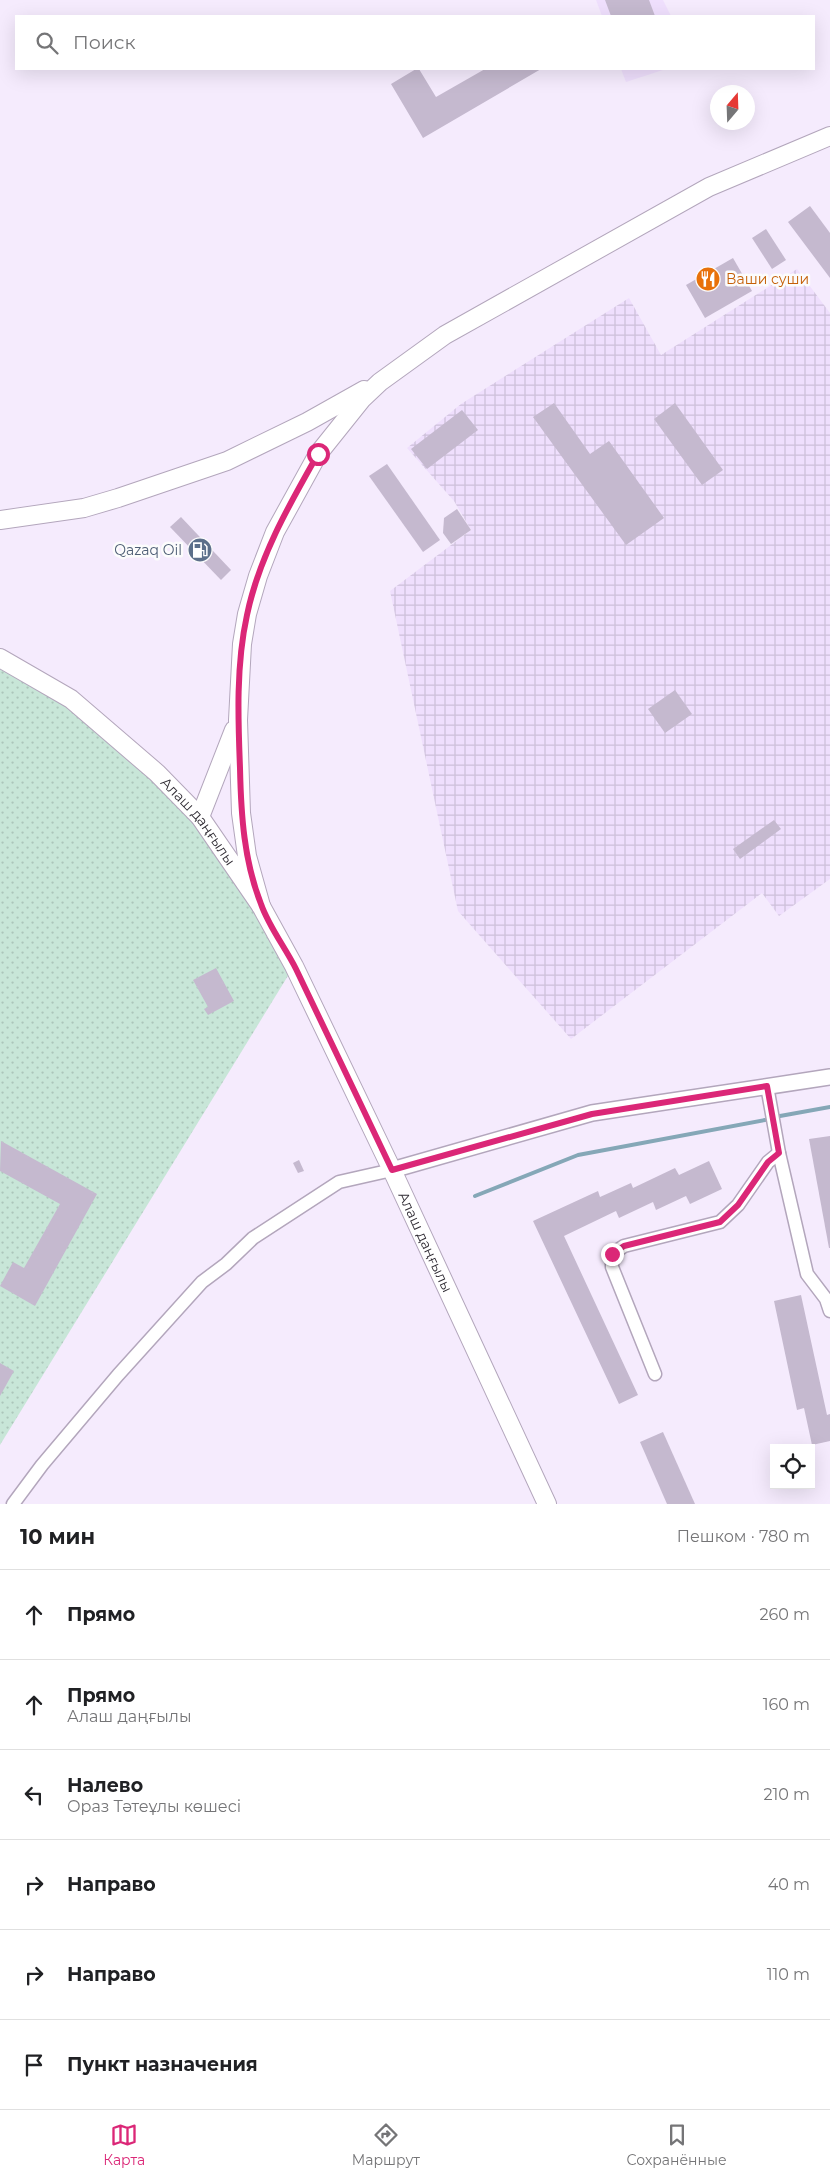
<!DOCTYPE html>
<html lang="ru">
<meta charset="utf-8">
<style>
body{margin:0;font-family:Montserrat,sans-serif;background:#f6f6f6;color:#202124}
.controls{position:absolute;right:15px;bottom:15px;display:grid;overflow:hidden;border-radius:0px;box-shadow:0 5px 20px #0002}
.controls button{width:45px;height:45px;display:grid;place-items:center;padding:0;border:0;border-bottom:1px solid #e0e0e0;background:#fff;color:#202124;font:25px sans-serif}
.compass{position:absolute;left:710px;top:85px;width:45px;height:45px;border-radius:50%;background:#fff;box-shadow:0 5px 20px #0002;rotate:19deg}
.stop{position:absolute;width:15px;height:15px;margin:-11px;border:4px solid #db2777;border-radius:50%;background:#fff}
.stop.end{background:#db2777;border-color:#fff;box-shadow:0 1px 5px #0008}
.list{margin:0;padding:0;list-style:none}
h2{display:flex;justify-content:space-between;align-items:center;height:65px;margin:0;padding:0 20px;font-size:21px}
h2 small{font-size:16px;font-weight:400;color:#757577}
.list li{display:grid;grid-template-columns:32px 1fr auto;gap:15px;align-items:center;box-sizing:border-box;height:90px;padding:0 20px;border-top:1px solid #e0e0e0}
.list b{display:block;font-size:19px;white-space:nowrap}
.list p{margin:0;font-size:16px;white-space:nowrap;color:#757577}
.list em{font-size:16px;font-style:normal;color:#757577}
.icon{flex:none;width:28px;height:28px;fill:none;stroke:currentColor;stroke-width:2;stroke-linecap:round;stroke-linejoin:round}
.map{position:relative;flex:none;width:830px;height:1504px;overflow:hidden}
.search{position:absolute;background:#fff;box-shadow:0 5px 20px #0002;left:15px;right:15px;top:15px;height:55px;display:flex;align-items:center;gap:12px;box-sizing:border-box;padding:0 18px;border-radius:0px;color:#757577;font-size:19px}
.sheet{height:605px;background:#fff}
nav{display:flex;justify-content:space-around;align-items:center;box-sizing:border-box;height:70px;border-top:1px solid #e0e0e0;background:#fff;font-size:14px;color:#757577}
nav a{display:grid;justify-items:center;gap:2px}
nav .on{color:#db2777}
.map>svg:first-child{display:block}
.built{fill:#efdffd}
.industrial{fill:url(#industrial-grid)}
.grass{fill:url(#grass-dots)}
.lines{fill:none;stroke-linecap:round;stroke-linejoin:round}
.stream{stroke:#85a7b7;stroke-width:4}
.building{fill:#c5b9cf}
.minor-casing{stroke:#b3a6bc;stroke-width:15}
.tertiary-casing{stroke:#b3a6bc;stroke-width:18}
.secondary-casing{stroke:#b3a6bc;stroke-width:20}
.minor{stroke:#fff;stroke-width:12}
.tertiary{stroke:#fff;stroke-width:15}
.secondary{stroke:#fff;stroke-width:18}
.route{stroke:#db2777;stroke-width:6}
.labels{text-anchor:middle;stroke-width:5;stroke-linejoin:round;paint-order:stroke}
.food-label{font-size:14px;fill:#c56008;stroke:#fcfcfc;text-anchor:start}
.service-label{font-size:14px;fill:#4e5e75;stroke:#fcfcfc;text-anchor:end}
.street-label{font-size:14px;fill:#2f2b33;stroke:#fcfcfc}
</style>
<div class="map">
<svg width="830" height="1504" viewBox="0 0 830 1504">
<defs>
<pattern id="industrial-grid" width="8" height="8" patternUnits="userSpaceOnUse" patternTransform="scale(1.25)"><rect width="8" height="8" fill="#efdffd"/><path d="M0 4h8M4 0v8" fill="none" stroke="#cdc0d9"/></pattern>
<pattern id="grass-dots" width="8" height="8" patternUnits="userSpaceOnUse" patternTransform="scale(1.25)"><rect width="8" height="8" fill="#c8e6d8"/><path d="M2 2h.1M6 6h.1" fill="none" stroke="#acc5ba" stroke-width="1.8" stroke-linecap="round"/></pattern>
</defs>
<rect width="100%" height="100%" fill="#f5ebfd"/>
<g class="built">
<polygon points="596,0 663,0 671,16 602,16"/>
<polygon points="621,69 666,69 626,82"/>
</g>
<polygon class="industrial" points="797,269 830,313 830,879 779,916 762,893 571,1039 458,911 390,591 471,530 454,501 407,448 461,404 629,298 661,355"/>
<polygon class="grass" points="0,658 28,673 200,817 294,966 0,1445"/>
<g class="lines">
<g class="stream">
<polyline points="780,1116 830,1107"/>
<polyline points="475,1196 578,1155 765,1120"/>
</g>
</g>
<g class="building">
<polygon points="605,0 649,0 655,16 611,16"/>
<polygon points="416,69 419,69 436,97 485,69 541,69 423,138 391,84"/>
<polygon points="810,206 830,233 830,278 788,222"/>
<polygon points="766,229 786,260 772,269 752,238"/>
<polygon points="733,258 752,291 705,318 686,285"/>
<polygon points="554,403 590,454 609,441 664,518 626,545 533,417"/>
<polygon points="675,403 723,470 702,485 654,419"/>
<polygon points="462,410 478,430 427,469 411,449"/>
<polygon points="387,464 440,540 423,552 369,476"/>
<polygon points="457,509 471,530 451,544 443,533 444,518"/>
<polygon points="181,517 231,570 221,580 170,527"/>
<polygon points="675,690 692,714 665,733 648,709"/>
<polygon points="774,820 781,829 740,859 733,849"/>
<polygon points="216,968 234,1001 208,1015 204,1009 208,1007 193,980"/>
<polygon points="830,1136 830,1248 829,1248 809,1139"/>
<polygon points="1,1141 97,1194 35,1306 0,1286 13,1262 24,1268 60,1204 0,1171"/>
<polygon points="299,1160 304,1171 298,1173 293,1163"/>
<polygon points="709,1161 722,1189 690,1204 686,1196 656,1210 653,1202 619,1218 616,1211 564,1236 638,1395 619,1404 533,1221 598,1191 600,1197 631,1183 633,1188 675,1168 679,1175"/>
<polygon points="801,1295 827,1415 830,1414 830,1441 812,1445 804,1408 797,1410 774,1301"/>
<polygon points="0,1363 14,1371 0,1396"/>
<polygon points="663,1432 695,1504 667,1504 640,1442"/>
</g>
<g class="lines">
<defs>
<g id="minor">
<polyline points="767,1086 779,1153 807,1274 826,1299 830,1311"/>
<polyline points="655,1374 612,1267 612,1254 624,1246 720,1222 738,1205 768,1162 779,1153"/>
<polyline points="13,1504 42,1465 118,1375 202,1282 226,1264 253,1238 339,1182 392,1170"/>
</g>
<polyline id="tertiary" points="392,1170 592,1113 830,1077"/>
<g id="secondary">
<polyline points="0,520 84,508 118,498 227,461 307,422 364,390"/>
<path id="s1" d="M0,658L71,699L157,773L200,817L261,906L294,966L392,1170L547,1504"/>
<polyline points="200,817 234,730"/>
<polyline points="261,906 247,856 241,813 238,720 242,644 247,614 258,576 275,532 318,454 362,399 380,382 445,335 709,187 830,136"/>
</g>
</defs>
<use href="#minor" class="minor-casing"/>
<use href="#tertiary" class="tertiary-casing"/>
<use href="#secondary" class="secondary-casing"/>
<use href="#minor" class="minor"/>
<use href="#tertiary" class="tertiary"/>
<use href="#secondary" class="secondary"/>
</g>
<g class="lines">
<path class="route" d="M318,454C289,505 259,557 247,615C236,665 238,718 240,768C241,815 244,861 261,904C269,927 285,947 296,969C328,1035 360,1103 392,1170L592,1114L767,1086L779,1153L768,1162L738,1205L720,1222L624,1246L612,1254"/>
</g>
<defs>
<symbol id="restaurant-disc" viewBox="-11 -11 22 22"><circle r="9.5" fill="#e8710a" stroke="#fcfcfc"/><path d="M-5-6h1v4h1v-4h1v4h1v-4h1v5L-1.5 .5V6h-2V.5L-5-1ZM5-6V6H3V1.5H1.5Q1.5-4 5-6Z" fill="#fff"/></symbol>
<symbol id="fuel-disc" viewBox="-11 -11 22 22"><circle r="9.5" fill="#5c6f8a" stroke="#fcfcfc"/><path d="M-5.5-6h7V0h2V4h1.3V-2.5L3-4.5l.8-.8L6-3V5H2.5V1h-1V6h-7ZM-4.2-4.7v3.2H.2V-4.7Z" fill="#fff"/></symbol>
</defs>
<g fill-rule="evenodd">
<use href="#restaurant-disc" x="694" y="265" width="28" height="28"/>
<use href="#fuel-disc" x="186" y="536" width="28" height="28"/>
</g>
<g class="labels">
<g class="food-label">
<text x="726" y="284">Ваши суши</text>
</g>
<g class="service-label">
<text x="182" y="555">Qazaq Oil</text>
</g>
<g class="street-label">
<text dy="5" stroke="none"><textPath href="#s1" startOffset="259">Алаш даңғылы</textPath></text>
<text dy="5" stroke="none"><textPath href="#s1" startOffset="739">Алаш даңғылы</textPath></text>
</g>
</g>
</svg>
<div class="controls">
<button><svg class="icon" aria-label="locate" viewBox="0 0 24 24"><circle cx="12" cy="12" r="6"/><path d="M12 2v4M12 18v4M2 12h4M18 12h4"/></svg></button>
</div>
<svg class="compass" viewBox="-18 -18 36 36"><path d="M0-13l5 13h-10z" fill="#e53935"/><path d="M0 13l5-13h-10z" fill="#757577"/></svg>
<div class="stop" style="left:318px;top:454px"></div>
<div class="stop end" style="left:612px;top:1254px"></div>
<div class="search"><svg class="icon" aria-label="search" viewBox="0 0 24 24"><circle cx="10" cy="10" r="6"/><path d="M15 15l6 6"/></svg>Поиск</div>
</div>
<section class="sheet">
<h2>10 мин<small>Пешком · 780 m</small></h2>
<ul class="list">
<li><svg class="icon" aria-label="ahead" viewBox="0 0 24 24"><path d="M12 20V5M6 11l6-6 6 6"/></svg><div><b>Прямо</b></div><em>260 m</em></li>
<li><svg class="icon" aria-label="ahead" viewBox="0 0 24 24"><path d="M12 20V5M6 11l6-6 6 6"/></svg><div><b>Прямо</b><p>Алаш даңғылы</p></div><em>160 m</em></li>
<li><svg class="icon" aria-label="left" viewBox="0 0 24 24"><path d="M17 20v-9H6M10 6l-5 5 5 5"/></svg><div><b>Налево</b><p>Ораз Тәтеұлы көшесі</p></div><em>210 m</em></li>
<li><svg class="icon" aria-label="right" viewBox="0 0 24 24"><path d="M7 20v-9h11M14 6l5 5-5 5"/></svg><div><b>Направо</b></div><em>40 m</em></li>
<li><svg class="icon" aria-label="right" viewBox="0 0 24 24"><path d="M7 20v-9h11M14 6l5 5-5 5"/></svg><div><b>Направо</b></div><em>110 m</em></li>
<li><svg class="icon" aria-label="arrive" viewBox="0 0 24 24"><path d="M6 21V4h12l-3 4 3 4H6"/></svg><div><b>Пункт назначения</b></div></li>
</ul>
</section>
<nav>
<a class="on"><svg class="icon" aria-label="map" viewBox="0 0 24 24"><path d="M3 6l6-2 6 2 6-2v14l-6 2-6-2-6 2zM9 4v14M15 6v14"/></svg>Карта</a>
<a><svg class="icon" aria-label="directions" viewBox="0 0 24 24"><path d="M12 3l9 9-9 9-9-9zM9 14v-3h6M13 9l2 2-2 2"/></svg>Маршрут</a>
<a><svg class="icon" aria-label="saved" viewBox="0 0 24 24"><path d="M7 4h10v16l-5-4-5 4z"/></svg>Сохранённые</a>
</nav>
